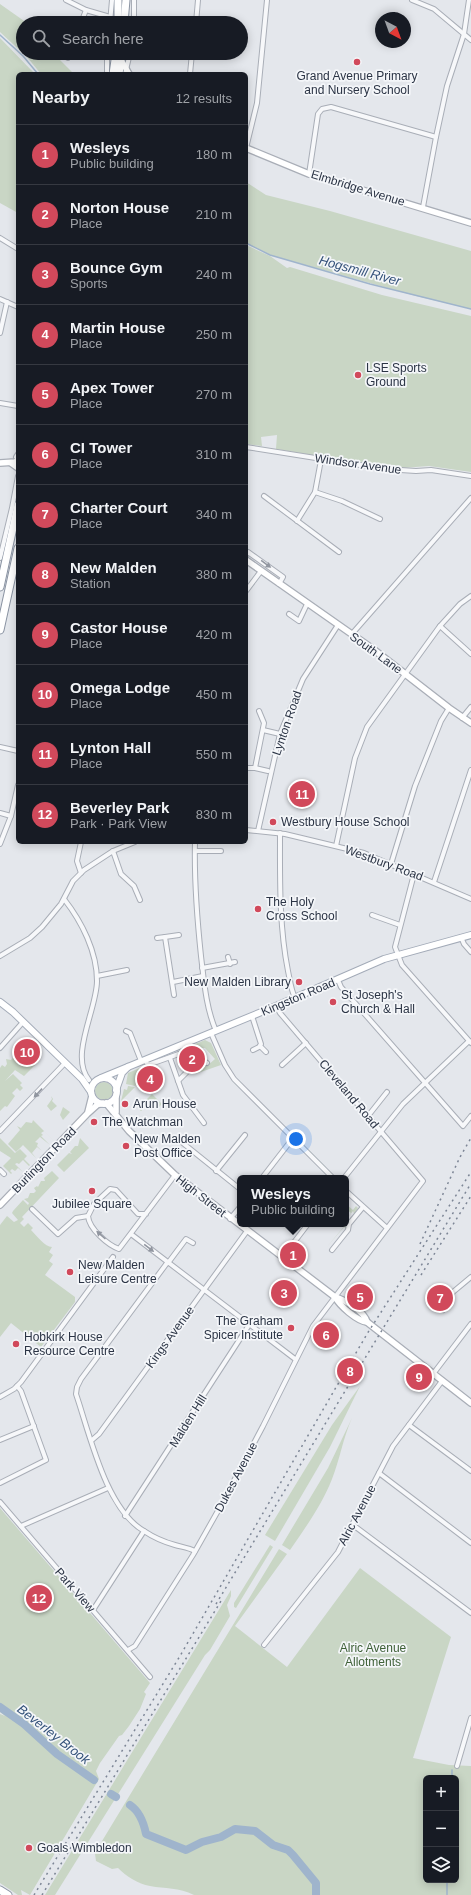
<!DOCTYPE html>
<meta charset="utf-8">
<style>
body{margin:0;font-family:Helvetica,sans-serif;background:#20242c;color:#f1f3f6}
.controls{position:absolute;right:12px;bottom:12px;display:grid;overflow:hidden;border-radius:6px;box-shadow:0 2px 10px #0003}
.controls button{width:36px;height:36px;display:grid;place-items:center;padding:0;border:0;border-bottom:1px solid #363941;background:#171b24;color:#f1f3f6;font:20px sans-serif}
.compass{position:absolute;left:375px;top:12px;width:36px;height:36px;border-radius:50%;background:#171b24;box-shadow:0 2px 10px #0003;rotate:139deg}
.you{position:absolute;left:296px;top:1139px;width:14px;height:14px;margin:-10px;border:3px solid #fff;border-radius:50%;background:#1a73e8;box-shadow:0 0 0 6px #1a73e833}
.badge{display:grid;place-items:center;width:26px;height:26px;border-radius:50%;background:#d1495b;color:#fff;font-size:13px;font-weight:700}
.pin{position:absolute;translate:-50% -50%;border:2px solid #fff;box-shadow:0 1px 4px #0006}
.popup{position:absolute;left:237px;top:1175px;width:112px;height:52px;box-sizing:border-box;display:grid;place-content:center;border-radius:6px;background:#171b24;filter:drop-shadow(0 1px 3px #0005);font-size:13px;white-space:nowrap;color:#9ea1a6}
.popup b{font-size:15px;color:#f1f3f6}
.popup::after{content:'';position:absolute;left:50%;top:100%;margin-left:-8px;border:8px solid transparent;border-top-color:#171b24}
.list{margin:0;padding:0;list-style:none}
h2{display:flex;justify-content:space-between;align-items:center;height:52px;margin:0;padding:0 16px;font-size:17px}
h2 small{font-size:13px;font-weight:400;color:#9ea1a6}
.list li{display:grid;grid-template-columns:26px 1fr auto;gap:12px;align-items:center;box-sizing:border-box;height:60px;padding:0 16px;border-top:1px solid #363941}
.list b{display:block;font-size:15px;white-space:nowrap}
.list p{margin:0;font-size:13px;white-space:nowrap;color:#9ea1a6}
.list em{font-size:13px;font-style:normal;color:#9ea1a6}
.icon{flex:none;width:22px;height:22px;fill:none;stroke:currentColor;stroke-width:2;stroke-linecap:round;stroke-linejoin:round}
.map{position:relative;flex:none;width:471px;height:1895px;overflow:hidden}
.search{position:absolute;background:#171b24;box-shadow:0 2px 10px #0003;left:16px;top:16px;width:232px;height:44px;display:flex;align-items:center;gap:10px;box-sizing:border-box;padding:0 14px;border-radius:22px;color:#9ea1a6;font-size:15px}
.panel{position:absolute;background:#171b24;box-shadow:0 2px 10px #0003;left:16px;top:72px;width:232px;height:772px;border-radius:6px}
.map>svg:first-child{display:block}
.green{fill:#c9d6c5;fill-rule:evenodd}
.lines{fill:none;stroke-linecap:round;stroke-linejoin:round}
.stream{stroke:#9fb4cc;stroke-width:1.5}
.river{stroke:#9fb4cc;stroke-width:8}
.street-casing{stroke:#a9aeb7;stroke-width:6}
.secondary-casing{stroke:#a9aeb7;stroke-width:8}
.primary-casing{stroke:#a3abb8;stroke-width:8}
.highway-casing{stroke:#8b94a3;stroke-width:9}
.street{stroke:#f7f8fa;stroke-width:4}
.secondary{stroke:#fff;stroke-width:5.5}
.primary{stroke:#fff;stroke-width:6}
.highway{stroke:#fff;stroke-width:7}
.rail{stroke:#7d8696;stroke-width:1.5;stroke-dasharray:2 4;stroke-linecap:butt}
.oneway{fill:#9196a0}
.poi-dot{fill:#d1495b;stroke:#f4f6f9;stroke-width:1.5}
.labels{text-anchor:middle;stroke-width:3.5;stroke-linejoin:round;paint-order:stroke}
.poi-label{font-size:12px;fill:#2b3445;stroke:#f4f6f9;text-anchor:start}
.street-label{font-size:12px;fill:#2b3445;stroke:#f4f6f9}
.park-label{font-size:12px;fill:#3f6138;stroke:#f4f6f9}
.water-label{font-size:13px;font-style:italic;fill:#34527a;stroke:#f4f6f9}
</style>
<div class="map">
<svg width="471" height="1895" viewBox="0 0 471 1895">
<rect width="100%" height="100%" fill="#e4e7ec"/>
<g class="green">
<polygon points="0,4 27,23 23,23 23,53 53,53 74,74 41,74 27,57 0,32"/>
<polygon points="0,38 35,74 18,74 18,213 0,203"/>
<polygon points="246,182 266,195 330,211 471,251 471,309 416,296 270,255 246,243"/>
<polygon points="246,245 270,256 287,268 290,267 382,295 471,316 471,472 429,466 402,468 372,465 276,449 277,435 261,437 262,446 246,444"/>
<polygon points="205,1040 211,1043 221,1065 195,1074 197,1073 194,1071 191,1071 203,1063 207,1066 215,1059 205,1048 190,1048 190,1046"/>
<polygon points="191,1049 196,1049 184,1061 179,1056 188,1053"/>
<polygon points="36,1050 32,1056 38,1062 24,1076 15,1070 5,1081 13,1074 22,1083 20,1085 23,1088 20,1091 17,1088 12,1093 15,1096 7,1107 5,1106 3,1108 4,1110 3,1108 0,1111 0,1068 2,1065 5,1067 7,1064 6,1059 11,1060 15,1055 24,1063"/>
<polygon points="144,1066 147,1068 143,1072 147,1068 147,1077 142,1081 139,1078"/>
<polygon points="142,1067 138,1078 141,1081 135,1087 138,1080 135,1086 126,1084 128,1073"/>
<circle cx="104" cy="1091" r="9"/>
<polygon points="128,1086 135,1087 121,1101 124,1089 127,1090"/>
<polygon points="152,1094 162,1104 158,1108 155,1105 152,1107 149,1104 141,1111 138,1108"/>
<polygon points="51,1096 53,1099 52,1101 57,1106 51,1111 47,1106 52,1099"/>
<polygon points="63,1107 70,1112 63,1120 60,1115"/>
<polygon points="29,1116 54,1141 44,1131 41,1133 43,1135 41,1136 50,1145 40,1137 35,1142 38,1143 37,1146 42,1151 37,1147 32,1153 36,1158 23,1145 16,1152 8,1144 20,1130 17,1126 21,1128 26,1122 32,1123 33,1120"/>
<polygon points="0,1138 15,1153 20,1149 27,1156 24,1159 30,1165 29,1166 23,1160 19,1164 17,1163 15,1164 23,1172 18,1168 15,1171 12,1169 10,1171 12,1173 11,1174 3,1166 11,1158 0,1151"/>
<polygon points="80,1138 89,1148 64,1172 57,1165 69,1153 72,1154 70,1152 75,1146 78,1146"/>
<path d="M52,1171L59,1178L22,1217L24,1219L20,1223L24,1227L28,1223L33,1228L31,1230C37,1236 45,1247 52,1247L49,1252L53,1255L49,1261L53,1264L45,1275L75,1297V1302L41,1347L11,1323L0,1337V1225L7,1216L14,1222L18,1220L12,1213L13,1211L23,1200L28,1205L29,1203L24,1199L28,1198L30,1193H34L36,1191L34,1188L37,1186L38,1187L41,1181H45L44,1178Z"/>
<polygon points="346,1204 353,1210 356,1206 358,1208 354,1214 353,1211 349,1216 346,1229 344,1227 326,1248 346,1224 346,1220 351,1213 346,1209"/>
<polygon points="360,1386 330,1447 275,1541 265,1535 332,1425"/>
<path d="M352,1418C343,1438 340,1459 332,1479C322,1505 305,1528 290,1550L282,1545L328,1468Z"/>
<polygon points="0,1508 150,1683 144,1692 146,1694 140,1709 129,1726 122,1735 119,1736 100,1763 96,1771 99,1779 30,1895 21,1890 22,1895 18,1895 0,1883 0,1714 5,1716 0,1712"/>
<polygon points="270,1545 273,1547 236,1608 234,1607 234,1603"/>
<path d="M279,1549L287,1554L235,1626L287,1667L360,1568L451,1637L413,1758L449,1765L471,1766V1895H194C179,1887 165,1889 150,1886C138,1884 126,1876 118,1868L112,1869L96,1861L95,1854L99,1846ZM426,1778H456V1880H426Z"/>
<polygon points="231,1590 231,1596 227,1605 230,1616 210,1650 205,1655 55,1895 45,1895"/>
</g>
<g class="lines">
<g class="stream">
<polyline points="0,35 23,56 38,74"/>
<polyline points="246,243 270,255 370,284 471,309"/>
<polyline points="452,1778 452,1770"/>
<polyline points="447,1895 447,1880"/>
</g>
<g class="river">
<polyline points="0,1707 24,1724 57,1754 94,1780"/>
<polyline points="111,1794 116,1797"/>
<path d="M130,1805C139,1811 144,1824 146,1834L186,1850L202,1842L221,1837L235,1829L255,1831L273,1845L288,1850L293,1855L316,1883V1895"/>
</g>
<defs>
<g id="street">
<polyline points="66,0 86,10 110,17"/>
<polyline points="412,0 434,9 471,40"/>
<polyline points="81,23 86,10"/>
<polyline points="110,23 112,0"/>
<polyline points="134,23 134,0"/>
<polyline points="196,23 198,0"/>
<polyline points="68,58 70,53"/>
<polyline points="107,74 107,53"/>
<polyline points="125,74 130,53"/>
<polyline points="190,74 192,53"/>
<polyline points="246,148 257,103 267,0"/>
<polyline points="309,174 318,114 322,109 331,107 436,137"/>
<polyline points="423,207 436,137 447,86 464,34 469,0"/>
<polyline points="0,238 18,249"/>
<polyline points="0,299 18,307"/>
<polyline points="0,333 7,302"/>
<polyline points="0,403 18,406"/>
<polyline points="246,447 385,469 416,471 431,470 471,476"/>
<polyline points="16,457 18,454"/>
<polyline points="315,492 342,501 380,519"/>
<polyline points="264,496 339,552"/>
<polyline points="297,521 315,492 321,460"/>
<polyline points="246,555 248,552 283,577 279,584"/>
<polyline points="0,558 12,508 18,476"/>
<polyline points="246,591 261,571"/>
<polyline points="289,614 299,621 307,604"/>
<polyline points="440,626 471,654"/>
<polyline points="351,635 471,498"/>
<polyline points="462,718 471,707"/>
<polyline points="263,730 280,734"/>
<polyline points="0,747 18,751"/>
<polyline points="246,768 255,768 264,723 259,711"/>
<polyline points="255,768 268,771"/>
<polyline points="0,813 11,816"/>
<polyline points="246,830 285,834 364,853 471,899"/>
<polyline points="258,831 280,734 303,679 338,625"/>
<path d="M280,833C280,879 279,926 288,971C290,980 291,990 295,998"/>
<path d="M195,842C194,880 197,918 201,956C204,981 206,1008 216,1031"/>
<polyline points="0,844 11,816 18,785"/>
<polyline points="336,846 355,758 367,727 440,626 460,604 471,596"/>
<polyline points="113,851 121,874 134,886 140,900"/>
<polyline points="195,851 221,851"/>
<polyline points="391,864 415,786 441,721 449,708"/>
<polyline points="81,873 77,861 81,842"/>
<polyline points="414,874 395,947 402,965 471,1043"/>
<polyline points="434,882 471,770"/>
<path d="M64,899C82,922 97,952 97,981C97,1009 69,1056 89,1080"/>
<polyline points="372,915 400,925"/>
<polyline points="461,937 464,944 471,952"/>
<polyline points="157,938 165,937"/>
<polyline points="0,956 30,938 42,927 61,904 73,881 84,870 113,851 135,842"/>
<polyline points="228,957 230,964"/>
<polyline points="202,968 235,962"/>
<polyline points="97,976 127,970"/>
<polyline points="338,980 341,987 463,1126 471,1116"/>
<polyline points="173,982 203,976"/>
<polyline points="174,995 165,937 179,935"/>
<polyline points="252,1016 261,1044 259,1047 253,1050"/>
<polyline points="126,1031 130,1033 141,1061"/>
<polyline points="211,1033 225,1065 234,1079 333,1178"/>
<polyline points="260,1046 266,1052"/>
<polyline points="0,1048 23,1022"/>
<polyline points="170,1058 183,1095 204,1123"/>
<polyline points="145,1060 148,1065 187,1051 187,1043"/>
<polyline points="282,1065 306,1043"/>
<polyline points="178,1081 198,1061 204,1061 207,1063"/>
<polyline points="368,1116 387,1092"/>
<polyline points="0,1131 64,1064"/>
<polyline points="179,1140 240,1189"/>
<polyline points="0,1170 4,1174"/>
<polyline points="216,1171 245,1135"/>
<polyline points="262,1178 293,1138"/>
<polyline points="344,1178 403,1104 469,1041"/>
<polyline points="346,1191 387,1228"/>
<polyline points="32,1209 58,1234 76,1218 88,1216"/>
<path d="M146,1214H138L116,1190L110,1189L94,1204L88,1216C89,1229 108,1245 119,1249L175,1175"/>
<polyline points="230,1219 240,1207"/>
<polyline points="131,1234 295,1359"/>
<polyline points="332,1250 348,1230 349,1224 363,1207"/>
<polyline points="282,1258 308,1224"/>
<path d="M167,1263L81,1379L77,1387L76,1394C90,1435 106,1509 144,1531C153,1537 164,1542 175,1545C182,1547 189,1548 195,1551"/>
<polyline points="168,1263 186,1239 193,1243"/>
<polyline points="443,1310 453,1292 471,1277"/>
<polyline points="433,1374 471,1324"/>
<polyline points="0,1397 14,1389 21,1382 113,1257"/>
<polyline points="409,1425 471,1471"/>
<polyline points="0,1440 34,1426"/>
<polyline points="92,1440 99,1434 247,1231"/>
<polyline points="379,1473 471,1543"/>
<polyline points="0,1483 46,1460 21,1391 17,1386"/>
<polyline points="0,1502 150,1677"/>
<polyline points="125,1516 249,1325"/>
<polyline points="353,1525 471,1613"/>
<polyline points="21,1526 108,1488"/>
<polyline points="93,1610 144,1531"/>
<polyline points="264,1645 338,1552 393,1446 442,1381"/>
<polyline points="128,1650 135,1646 193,1555 219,1509 263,1426 313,1326 423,1181 280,1013 276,1006"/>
<polyline points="457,1766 471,1718"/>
</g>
<g id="secondary">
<polyline points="121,60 129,74"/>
<polyline points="246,148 309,174 471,223"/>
<polyline points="0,463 15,462 18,460"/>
<polyline points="11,463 18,468"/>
<polyline points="246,560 373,649 449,708 471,723"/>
<polyline points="116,1095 116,1112"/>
<path d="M106,1103L129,1131L175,1175L335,1297C340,1306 357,1321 367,1322"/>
<polyline points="88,1112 92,1096"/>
<polyline points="0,1205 87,1114 97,1105 103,1103"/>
<path d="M335,1297C345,1300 364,1311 367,1322L471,1403"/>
</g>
<g id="primary">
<polyline points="0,1002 13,1012 82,1079 91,1092"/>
<polyline points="101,1078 276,1006 384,959 471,935"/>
<circle cx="104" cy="1091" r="13"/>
<polyline points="116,1090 122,1073 128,1067"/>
</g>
<g id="highway">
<polyline points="118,23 118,0"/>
<polyline points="124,23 126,0"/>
<polyline points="113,74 116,53"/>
<polyline points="119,74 122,53"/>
<polyline points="0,587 18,505"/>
<polyline points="0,630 18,548"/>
<polyline points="0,1890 8,1895"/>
</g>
</defs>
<use href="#street" class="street-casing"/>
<use href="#secondary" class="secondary-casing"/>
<use href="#primary" class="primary-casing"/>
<use href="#highway" class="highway-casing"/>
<use href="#street" class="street"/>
<use href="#secondary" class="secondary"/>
<use href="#primary" class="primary"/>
<use href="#highway" class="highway"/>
<g class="rail">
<polyline points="420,1244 460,1157 471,1138"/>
<polyline points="421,1275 471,1196"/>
<polyline points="216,1604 470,1185"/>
<polyline points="34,1895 180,1656 367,1334 471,1172"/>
<polyline points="42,1895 221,1601"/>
</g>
</g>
<defs><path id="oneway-solid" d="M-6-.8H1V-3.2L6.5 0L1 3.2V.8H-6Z"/></defs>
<g class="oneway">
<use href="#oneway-solid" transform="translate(266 564) rotate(36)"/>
<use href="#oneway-solid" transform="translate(38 1093) rotate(133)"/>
<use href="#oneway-solid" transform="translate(101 1235) rotate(-138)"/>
<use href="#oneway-solid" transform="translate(149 1248) rotate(37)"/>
</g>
<g class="poi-dot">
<circle cx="357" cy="62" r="4"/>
<circle cx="358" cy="375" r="4"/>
<circle cx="273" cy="822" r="4"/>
<circle cx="258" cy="909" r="4"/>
<circle cx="299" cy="982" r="4"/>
<circle cx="333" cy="1002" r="4"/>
<circle cx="125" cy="1104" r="4"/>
<circle cx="94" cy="1122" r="4"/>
<circle cx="126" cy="1146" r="4"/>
<circle cx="92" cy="1191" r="4"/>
<circle cx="70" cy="1272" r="4"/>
<circle cx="291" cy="1328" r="4"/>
<circle cx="16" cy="1344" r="4"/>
<circle cx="29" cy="1848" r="4"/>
</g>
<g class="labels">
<g class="poi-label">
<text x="357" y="80" text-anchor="middle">Grand Avenue Primary<tspan x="357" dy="14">and Nursery School</tspan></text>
<text x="366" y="372">LSE Sports<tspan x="366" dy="14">Ground</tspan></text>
<text x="281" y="826">Westbury House School</text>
<text x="266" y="906">The Holy<tspan x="266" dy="14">Cross School</tspan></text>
<text x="291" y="986" text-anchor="end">New Malden Library</text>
<text x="341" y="999">St Joseph's<tspan x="341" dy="14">Church &amp; Hall</tspan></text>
<text x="133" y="1108">Arun House</text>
<text x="102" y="1126">The Watchman</text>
<text x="134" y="1143">New Malden<tspan x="134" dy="14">Post Office</tspan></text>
<text x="92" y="1208" text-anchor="middle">Jubilee Square</text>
<text x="78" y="1269">New Malden<tspan x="78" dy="14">Leisure Centre</tspan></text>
<text x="283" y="1325" text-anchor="end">The Graham<tspan x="283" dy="14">Spicer Institute</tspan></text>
<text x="24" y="1341">Hobkirk House<tspan x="24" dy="14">Resource Centre</tspan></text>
<text x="37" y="1852">Goals Wimbledon</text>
</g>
<g class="street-label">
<text transform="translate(358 188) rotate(17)" y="4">Elmbridge Avenue</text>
<text transform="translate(358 464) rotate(8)" y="4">Windsor Avenue</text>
<text transform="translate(376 653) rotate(36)" y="4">South Lane</text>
<text transform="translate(287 723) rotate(-71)" y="4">Lynton Road</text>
<text transform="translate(384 863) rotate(20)" y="4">Westbury Road</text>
<text transform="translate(298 997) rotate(-23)" y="4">Kingston Road</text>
<text transform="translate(349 1094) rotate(50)" y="4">Cleveland Road</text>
<text transform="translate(44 1160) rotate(-46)" y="4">Burlington Road</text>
<text transform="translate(201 1196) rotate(38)" y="4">High Street</text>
<text transform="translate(170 1337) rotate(-54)" y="4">Kings Avenue</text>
<text transform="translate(188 1421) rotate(-58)" y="4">Malden Hill</text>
<text transform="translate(236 1477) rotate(-62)" y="4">Dukes Avenue</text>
<text transform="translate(357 1515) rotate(-62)" y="4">Alric Avenue</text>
<text transform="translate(75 1590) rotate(49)" y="4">Park View</text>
</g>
<g class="park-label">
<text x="373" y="1652">Alric Avenue<tspan x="373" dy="14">Allotments</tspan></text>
</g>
<g class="water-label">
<text transform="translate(360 270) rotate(15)" y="5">Hogsmill River</text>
<text transform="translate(54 1734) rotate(38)" y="5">Beverley Brook</text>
</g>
</g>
</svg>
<div class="controls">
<button>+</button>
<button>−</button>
<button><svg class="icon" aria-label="layers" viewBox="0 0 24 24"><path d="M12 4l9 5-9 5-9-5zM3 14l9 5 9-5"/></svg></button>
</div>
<svg class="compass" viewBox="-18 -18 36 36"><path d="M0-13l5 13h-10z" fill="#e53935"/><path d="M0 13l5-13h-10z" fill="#9ea1a6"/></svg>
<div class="you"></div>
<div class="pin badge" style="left:293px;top:1255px">1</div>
<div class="popup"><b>Wesleys</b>Public building</div>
<div class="pin badge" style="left:192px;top:1059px">2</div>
<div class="pin badge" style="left:284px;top:1293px">3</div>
<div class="pin badge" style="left:150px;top:1079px">4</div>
<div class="pin badge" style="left:360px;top:1297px">5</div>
<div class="pin badge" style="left:326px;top:1335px">6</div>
<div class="pin badge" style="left:440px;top:1298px">7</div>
<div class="pin badge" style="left:350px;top:1371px">8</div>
<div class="pin badge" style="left:419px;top:1377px">9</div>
<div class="pin badge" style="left:27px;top:1052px">10</div>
<div class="pin badge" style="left:302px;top:794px">11</div>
<div class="pin badge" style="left:39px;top:1598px">12</div>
<div class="search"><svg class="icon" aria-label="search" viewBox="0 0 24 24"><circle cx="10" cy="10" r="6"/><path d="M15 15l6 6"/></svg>Search here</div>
<section class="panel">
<h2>Nearby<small>12 results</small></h2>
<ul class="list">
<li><span class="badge">1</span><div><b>Wesleys</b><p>Public building</p></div><em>180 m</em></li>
<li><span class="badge">2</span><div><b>Norton House</b><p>Place</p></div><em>210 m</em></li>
<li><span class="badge">3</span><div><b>Bounce Gym</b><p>Sports</p></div><em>240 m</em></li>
<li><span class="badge">4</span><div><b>Martin House</b><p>Place</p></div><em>250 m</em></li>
<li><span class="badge">5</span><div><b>Apex Tower</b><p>Place</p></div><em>270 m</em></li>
<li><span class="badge">6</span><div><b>CI Tower</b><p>Place</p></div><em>310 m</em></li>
<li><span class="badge">7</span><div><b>Charter Court</b><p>Place</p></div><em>340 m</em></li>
<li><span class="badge">8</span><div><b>New Malden</b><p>Station</p></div><em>380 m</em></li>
<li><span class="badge">9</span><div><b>Castor House</b><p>Place</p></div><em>420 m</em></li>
<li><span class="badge">10</span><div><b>Omega Lodge</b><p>Place</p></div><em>450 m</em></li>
<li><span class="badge">11</span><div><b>Lynton Hall</b><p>Place</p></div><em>550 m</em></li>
<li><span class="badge">12</span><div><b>Beverley Park</b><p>Park · Park View</p></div><em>830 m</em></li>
</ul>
</section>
</div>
